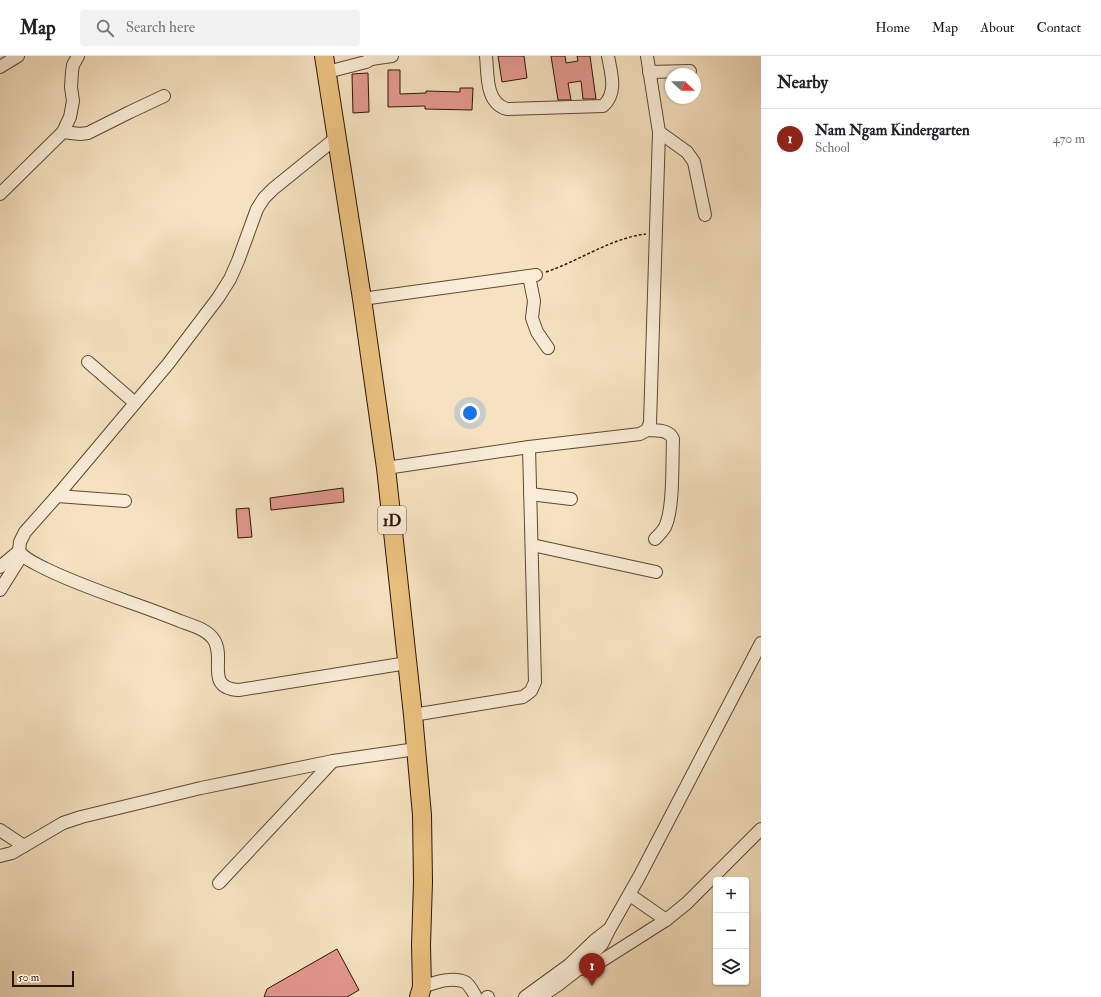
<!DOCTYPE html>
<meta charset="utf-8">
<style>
body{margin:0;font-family:"IM FELL Double Pica",serif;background:#f2f2f2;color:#202124}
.controls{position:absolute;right:12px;bottom:12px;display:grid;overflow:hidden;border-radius:4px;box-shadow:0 1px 3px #0004}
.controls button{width:36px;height:36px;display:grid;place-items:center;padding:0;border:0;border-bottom:1px solid #e0e0e0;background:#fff;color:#202124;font:20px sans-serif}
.compass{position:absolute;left:665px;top:12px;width:36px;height:36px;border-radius:50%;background:#fff;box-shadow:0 1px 3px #0004;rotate:112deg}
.scale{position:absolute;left:12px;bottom:10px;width:62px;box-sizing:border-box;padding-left:4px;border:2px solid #2c1502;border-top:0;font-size:11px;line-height:14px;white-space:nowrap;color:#2c1502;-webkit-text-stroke:3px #f9ecd7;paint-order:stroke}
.you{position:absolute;left:470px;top:357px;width:14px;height:14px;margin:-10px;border:3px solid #fff;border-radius:50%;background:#1a73e8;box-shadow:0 0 0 6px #1a73e833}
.badge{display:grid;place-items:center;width:26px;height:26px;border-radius:50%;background:#8f2418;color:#fff;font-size:13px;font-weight:700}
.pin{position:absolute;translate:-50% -33px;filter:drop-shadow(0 1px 2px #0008)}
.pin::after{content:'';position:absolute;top:21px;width:14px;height:12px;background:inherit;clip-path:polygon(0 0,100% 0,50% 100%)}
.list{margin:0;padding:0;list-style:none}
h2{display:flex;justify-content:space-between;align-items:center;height:52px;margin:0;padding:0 16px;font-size:17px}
h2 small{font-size:13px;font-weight:400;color:#757577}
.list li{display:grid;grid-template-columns:26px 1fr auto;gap:12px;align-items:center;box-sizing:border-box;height:60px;padding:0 16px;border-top:1px solid #e0e0e0}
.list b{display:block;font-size:15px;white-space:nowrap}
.list p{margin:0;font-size:13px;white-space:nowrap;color:#757577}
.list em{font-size:13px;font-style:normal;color:#757577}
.icon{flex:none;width:22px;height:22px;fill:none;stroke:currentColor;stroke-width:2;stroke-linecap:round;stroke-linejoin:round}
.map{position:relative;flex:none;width:761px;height:941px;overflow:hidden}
header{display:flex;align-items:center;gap:24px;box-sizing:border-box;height:56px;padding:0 20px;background:#fff;border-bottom:1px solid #e0e0e0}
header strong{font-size:19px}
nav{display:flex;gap:22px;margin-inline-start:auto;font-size:14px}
.search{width:280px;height:36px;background:#f2f2f2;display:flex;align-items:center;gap:10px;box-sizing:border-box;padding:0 14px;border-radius:4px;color:#757577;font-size:15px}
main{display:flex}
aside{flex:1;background:#fff}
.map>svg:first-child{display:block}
.building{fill:#e49990;stroke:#2c1502}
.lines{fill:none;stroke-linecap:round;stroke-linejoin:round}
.minor-casing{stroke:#5e4832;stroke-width:14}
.highway-casing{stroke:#2c1502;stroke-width:20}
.path{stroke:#2c1502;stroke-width:1.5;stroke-dasharray:3 2;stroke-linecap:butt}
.minor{stroke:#f9ecd7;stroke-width:12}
.highway{stroke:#ebc180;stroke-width:18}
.labels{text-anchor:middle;stroke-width:3.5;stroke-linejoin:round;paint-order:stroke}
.shield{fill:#f9ecd7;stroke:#6a5642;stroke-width:1}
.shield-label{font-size:16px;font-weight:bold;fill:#2c1502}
</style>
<header>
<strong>Map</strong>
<div class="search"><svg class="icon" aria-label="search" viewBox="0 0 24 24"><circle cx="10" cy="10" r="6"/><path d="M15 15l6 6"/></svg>Search here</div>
<nav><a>Home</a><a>Map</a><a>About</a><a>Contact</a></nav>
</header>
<main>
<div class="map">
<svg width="761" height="941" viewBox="0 0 761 941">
<rect width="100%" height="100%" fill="#f6e2c1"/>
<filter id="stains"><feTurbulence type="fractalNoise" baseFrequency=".005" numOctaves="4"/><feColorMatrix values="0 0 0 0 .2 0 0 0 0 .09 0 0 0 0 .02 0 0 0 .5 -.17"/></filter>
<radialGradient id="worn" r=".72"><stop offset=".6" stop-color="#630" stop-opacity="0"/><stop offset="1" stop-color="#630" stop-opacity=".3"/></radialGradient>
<g class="building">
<polygon points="498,0 524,0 527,22 502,26"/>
<polygon points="551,0 565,0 566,7 578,5 577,0 590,0 596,43 583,43 581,25 568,27 571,44 558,44"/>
<polygon points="388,14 400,14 400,38 426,37 426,35 460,36 460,32 473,32 472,54 425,53 425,50 388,51"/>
<polygon points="368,17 369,56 353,57 352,18"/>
<polygon points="343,432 344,446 271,454 270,442"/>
<polygon points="249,452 252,481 238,482 236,453"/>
<polygon points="337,893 359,934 347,941 264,941 267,933"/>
</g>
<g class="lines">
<defs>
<g id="minor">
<path d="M486,0C488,18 485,47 507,53L603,50C618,37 611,17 608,0"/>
<polyline points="371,3 392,0"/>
<polyline points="0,11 18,0"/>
<polyline points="327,16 366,6 371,3 373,0"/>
<polyline points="649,16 690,15"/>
<polyline points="63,76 80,78 88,77 130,56 164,40"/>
<polyline points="659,76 687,96 694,106 705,159"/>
<path d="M336,82L273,133L264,142L257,153L238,205L230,223L218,242L168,308L57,440L25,476L20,486L19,495C25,504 37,508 46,513C89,534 136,547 180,565C191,569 207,573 214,584C226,603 204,632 239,634L407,607"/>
<polyline points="0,138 63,76 70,61 73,45 71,31 72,16 73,9 78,0"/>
<polyline points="529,220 534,245 532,262 537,276 548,292"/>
<polyline points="362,243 536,219"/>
<polyline points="88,306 135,347"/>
<path d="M647,374C657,375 669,373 673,383C672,404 674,453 665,471C662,476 659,479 655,483"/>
<polyline points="386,412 529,391 640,378 647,374 650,367 659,76 647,0"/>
<polyline points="530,438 571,443"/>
<polyline points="57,440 125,445"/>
<polyline points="532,489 656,516"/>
<polyline points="0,511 19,495"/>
<polyline points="0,534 22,499"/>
<polyline points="413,659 523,641 531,635 535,626 529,391"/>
<polyline points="0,774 24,790"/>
<polyline points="0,800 12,797 63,767 81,761 201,732 333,705 416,693"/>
<polyline points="219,827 333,705"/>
<polyline points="630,839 666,864"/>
<polyline points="580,913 587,912 603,904 666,864 687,847 761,773"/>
<path d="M422,931C434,927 452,920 465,926C470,929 473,936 476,941"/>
<polyline points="487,941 488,941"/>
<polyline points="525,941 569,909 595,884 608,874"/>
<polyline points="540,941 558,929 576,915 602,888 609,874 639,821 761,587"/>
</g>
<polyline id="highway" points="324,0 362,243 386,412 413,659 422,759 423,826 421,889 422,931 419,941"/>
</defs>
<use href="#minor" class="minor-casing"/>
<use href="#highway" class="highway-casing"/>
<path class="path" d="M546,216C579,205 611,182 646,178"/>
<use href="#minor" class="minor"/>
<use href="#highway" class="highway"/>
</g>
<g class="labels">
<rect class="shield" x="378" y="450" width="28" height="28" rx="3"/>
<g class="shield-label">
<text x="392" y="470">1D</text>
</g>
</g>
<rect width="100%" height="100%" filter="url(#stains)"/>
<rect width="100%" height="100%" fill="url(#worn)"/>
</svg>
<div class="controls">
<button>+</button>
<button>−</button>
<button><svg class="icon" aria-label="layers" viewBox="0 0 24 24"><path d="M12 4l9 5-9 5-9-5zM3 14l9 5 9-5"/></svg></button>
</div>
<svg class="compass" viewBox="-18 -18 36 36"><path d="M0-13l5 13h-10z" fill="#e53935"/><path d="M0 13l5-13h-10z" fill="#757577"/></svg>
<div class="scale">50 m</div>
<div class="you"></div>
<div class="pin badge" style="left:592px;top:930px">1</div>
</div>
<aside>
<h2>Nearby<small></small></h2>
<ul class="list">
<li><span class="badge">1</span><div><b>Nam Ngam Kindergarten</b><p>School</p></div><em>470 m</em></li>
</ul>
</aside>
</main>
